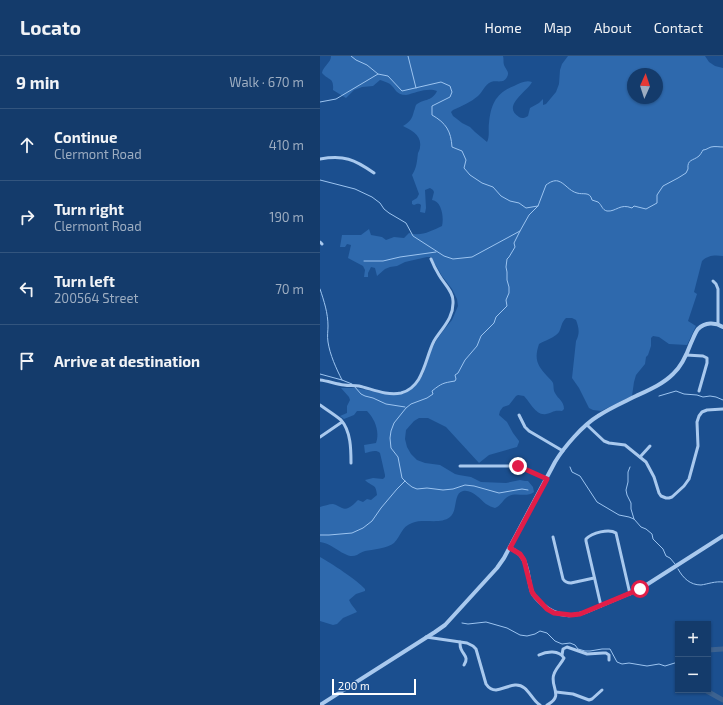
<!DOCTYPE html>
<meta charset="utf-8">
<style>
body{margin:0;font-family:"Exo 2",sans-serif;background:#214673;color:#f1f3f6}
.controls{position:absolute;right:12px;bottom:12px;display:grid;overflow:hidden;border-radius:0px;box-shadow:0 1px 3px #0004}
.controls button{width:36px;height:36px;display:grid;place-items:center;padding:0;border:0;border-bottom:1px solid #33557e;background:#143b6b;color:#f1f3f6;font:20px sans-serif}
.compass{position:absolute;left:307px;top:12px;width:36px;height:36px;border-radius:50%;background:#143b6b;box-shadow:0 1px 3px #0004;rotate:3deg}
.scale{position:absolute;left:12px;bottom:10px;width:84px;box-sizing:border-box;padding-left:4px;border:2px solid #fff;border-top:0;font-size:11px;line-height:14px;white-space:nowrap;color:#fff;-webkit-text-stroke:3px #1b4f8f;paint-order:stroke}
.stop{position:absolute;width:12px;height:12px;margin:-9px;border:3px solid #e11d48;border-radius:50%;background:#fff}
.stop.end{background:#e11d48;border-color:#fff;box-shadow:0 1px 4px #0008}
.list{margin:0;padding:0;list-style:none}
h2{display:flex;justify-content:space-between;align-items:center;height:52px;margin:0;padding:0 16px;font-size:17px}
h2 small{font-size:13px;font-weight:400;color:#9dadc1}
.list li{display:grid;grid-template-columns:26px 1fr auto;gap:12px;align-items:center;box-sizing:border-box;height:72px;padding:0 16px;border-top:1px solid #33557e}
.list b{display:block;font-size:15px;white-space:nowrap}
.list p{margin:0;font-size:13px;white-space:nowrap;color:#9dadc1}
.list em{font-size:13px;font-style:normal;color:#9dadc1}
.icon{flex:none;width:22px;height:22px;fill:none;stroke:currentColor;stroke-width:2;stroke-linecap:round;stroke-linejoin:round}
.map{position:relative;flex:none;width:403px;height:649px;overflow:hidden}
header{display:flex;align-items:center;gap:24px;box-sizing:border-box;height:56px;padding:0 20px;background:#143b6b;border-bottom:1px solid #33557e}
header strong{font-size:19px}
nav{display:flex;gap:22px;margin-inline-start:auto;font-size:14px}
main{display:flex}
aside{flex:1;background:#143b6b}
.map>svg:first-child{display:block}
.green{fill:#2e69ad;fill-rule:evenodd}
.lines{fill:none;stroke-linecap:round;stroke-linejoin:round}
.stream{stroke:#9cc4f0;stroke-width:1}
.river{stroke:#3c6290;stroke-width:5}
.minor{stroke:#a9c9ee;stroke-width:3}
.tertiary{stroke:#a9c9ee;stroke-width:4}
.route{stroke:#e11d48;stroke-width:5}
</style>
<header>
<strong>Locato</strong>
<nav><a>Home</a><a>Map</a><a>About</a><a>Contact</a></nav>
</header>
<main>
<aside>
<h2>9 min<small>Walk · 670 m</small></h2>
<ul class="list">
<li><svg class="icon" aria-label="ahead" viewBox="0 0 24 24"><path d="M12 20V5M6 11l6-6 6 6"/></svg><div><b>Continue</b><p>Clermont Road</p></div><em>410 m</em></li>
<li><svg class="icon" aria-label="right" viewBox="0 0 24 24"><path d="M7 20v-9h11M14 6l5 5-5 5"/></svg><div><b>Turn right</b><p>Clermont Road</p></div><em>190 m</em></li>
<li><svg class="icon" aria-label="left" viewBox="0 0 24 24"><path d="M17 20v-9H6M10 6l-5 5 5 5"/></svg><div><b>Turn left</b><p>200564 Street</p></div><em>70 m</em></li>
<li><svg class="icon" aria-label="arrive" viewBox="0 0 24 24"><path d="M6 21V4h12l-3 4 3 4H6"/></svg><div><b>Arrive at destination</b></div></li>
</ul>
</aside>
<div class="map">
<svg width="403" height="649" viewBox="0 0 403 649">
<rect width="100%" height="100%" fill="#1b4f8f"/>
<g class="green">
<path d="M11,0H183C184,3 183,6 184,9C186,14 190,16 187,21C184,28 177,24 171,26C164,29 163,36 158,40C151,46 142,50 133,54L131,56L133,60L137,63L142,67L150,71L155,76L167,86C170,80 168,73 169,67C171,48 176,37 194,30C200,27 206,24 212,26C208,35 181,50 199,61C202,63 205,62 208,60L210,52L219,47L223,43V49L226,48L236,36L239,28L240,14L242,8L248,0H385L389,6L395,10L403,12V200C395,199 388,199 382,205L374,236L377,238L368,265L376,270L367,289L349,288L339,281L333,280L331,282V290L328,299L326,301L325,308L316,319L314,326L312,340L281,355L273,354L269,352L259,332L252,322L256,285C260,277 259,272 256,264L252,262H246C241,267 242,270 239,276C236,281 224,285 219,288C214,303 217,309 227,320C229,322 232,325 233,327C234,330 233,334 235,337C238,343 244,345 244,353L242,355C231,354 234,357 226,358C216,360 210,346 204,340L198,339L196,340L189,349L183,351L180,355L179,359L187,366L193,377L199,385V386L197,391L169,399L159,407L126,371L108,362H99L94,365L86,374L85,383L87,391L91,398L97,404L105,407L120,409L135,418L139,419L151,421L161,426L186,427L200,424L205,425H208L213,431L214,436C206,442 197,436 189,440C183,443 181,450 175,452C172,451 169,450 166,448C160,443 152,433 143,435C133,437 138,455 130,461C120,469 104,462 92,467C81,471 81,480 74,487C68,492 52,494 45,495C41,496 39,498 37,499C33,501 28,500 25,498C16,494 10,487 0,486V451C4,450 9,448 13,448C17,449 18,450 22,452C28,455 34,448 38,444L43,446L47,443L51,444L57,439C56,427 52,431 45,424L53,422L63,423L65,421V419L60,397C56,393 50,396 45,397L44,389L56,387C60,376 55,363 47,355H37L34,359L24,363L20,360L27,357V350L30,344L29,341L21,332H35L69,338H83L96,329L103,319L109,299L116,285L123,275L132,264L138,250L137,243L132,233L122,220L111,201H107L85,206L77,210L70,211L65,213L57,220L55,212L51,211L48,217V221H44L45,214L43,210L28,202L31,189L27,188L25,191H20L22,179H41L49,173L51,179L62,181L66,184L74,181L84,182L89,177C101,181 111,175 122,170C124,162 122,145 112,144L114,136L113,134L110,132L105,134L106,152L105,157L100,156L101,149C99,147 97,148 94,149L92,148V145L97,142L99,138L92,119C97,112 97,104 98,97C99,95 100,93 100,91C102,79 91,74 83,70C90,66 92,63 94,55C95,53 95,51 96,49C102,43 112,46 117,35C108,31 95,37 86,39C76,39 76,33 70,28C67,26 63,25 60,24L53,30L42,31L34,34L26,42L13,34C14,21 9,25 2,17C3,10 11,7 11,0ZM313,18H337V42H313Z"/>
<path d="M0,501C11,507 37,524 45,533V535L36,538L29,544C31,549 35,552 37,556L23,562L17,568L13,569L0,565Z"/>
</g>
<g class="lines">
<g class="stream">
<polyline points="31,0 36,4 47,9 58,18"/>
<polyline points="88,0 96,32"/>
<path d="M0,46L16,43L58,18L68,20L82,35L121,26L130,30L132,36L130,41L112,50V59C126,67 131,75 132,91L142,95L146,104L144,112L150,119L162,127L173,131L181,140L190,145L199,147L206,152L218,150"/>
<polyline points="0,124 35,133 52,141 60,147 64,153 69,157 86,167 93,180 124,200 133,203 152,201 200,175"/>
<polyline points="44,205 63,205 80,201 116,196"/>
<path d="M0,233C4,245 8,257 8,270C8,275 7,280 8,286C10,299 16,312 22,324"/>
<polyline points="0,318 22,324 32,328"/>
<polyline points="34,330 41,338 45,340 53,342 66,348 85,351"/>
<polyline points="339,340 356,335 364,338 377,339 383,341 390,340 396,341 403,344"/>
<polyline points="250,411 252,416 260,420 277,446 299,459 309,461 314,463 321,471 326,473 332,478 333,483 343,493 346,500 350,502 355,508"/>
<polyline points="310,411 308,416 308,426 306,434 307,439 311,447 311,453 314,463"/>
<path d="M208,434L202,433L179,437L154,430L145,429L133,433L123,434L107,432L97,433L92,431L87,427L82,422L78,401L71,392L70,382L71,375L74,367L86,352L91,348L107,342L113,338L112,335C122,327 123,327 135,325L136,323L135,319L138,317L145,304L157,290L161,280L174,267L176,261L187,250L186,244L189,237V231L187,224V216L186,211L187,203L189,201L195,191L194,187L200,175L209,159L218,150L226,129C230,126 234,124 238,125C245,127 249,135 257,137C263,139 270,135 272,144C274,145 276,145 278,146C282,149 282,154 287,155C296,156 300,147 312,152L314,150L326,153L337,147V139L343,130L358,122L366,117L368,113C367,103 373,105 379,100C380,99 382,96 383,94C386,94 388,92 391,91C395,90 399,91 403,91"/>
<polyline points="0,479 9,479 32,477 43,472 52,465 61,452 77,433 85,425"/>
<path d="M358,513C363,522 370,529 381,529C388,528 395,525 403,526"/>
<polyline points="142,567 148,568 166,566 187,572 200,579 207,580 215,578 220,575 227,577 235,585 242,588 250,587 255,589 258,593 265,595 270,595 282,593 290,593 297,606 302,608 309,607 327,610 339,608 345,610 358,606"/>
</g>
<g class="river">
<polyline points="388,594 403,593"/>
<polyline points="385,634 403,644"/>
</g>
<g class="minor">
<path d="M0,103C24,99 34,103 54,117"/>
<polyline points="0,186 2,188"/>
<polyline points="393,225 396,228 398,233 398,268"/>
<polyline points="366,299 383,300 387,302 387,307 379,335"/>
<path d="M0,324C8,325 16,328 24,329C29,330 34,329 39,330C52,333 67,340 81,337C104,331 105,302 114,285C122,272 134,262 133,245C133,235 124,228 119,219C116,214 113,208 111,203"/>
<path d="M0,349C7,354 15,359 21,364C31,375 31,394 31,407"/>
<polyline points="199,359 205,371 209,375 243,395"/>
<polyline points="267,369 284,385 289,387 305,389 326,406 334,421 339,437 341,440 346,442 349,442 352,441 364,430 369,423 378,390 377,366 379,360 382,356 387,354 403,353"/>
<polyline points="0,381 22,366"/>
<polyline points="320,401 330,390"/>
<polyline points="140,410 198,410 227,423"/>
<path d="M233,481L243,523C245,526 247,527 251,527L274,522"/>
<path d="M281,550L266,485V483C272,477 289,472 296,477L310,538"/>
<path d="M106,581L147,587L153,590L156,593L166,628C168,631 171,634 176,634C182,633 188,630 195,629C208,628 211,644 220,649"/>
<path d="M140,586C140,589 140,591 141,593C144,600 149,601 144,609"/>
<path d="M219,599C227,595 239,594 244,602C241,608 236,612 234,618C229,630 245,640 227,649"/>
<polyline points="242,599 243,593 247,591 267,598 283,597 286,597 289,599 289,604"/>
<polyline points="236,636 253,638 269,644 272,643 282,634"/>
</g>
<g class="tertiary">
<path d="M190,492C194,494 199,497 202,501C209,511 208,525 212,536C214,541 219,545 222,548C236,561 251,562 268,555L320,533L403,480"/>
<path d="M0,649L115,576L125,569L177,512L184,502L235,406C244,391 263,369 278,360C290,352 304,346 316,340C329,334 343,328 353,318C362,310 367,298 371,287C373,283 375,277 378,273C385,266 395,266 403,271"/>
</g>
</g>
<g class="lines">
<polyline class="route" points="198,410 227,423 190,492 200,498 204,504 212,536 214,539 227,553 234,557 251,559 260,558 320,533"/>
</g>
</svg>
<div class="controls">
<button>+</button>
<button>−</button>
</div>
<svg class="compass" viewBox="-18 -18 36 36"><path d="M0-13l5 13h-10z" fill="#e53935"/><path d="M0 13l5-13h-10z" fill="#9dadc1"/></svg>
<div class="scale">200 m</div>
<div class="stop" style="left:320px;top:533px"></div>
<div class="stop end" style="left:198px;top:410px"></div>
</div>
</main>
